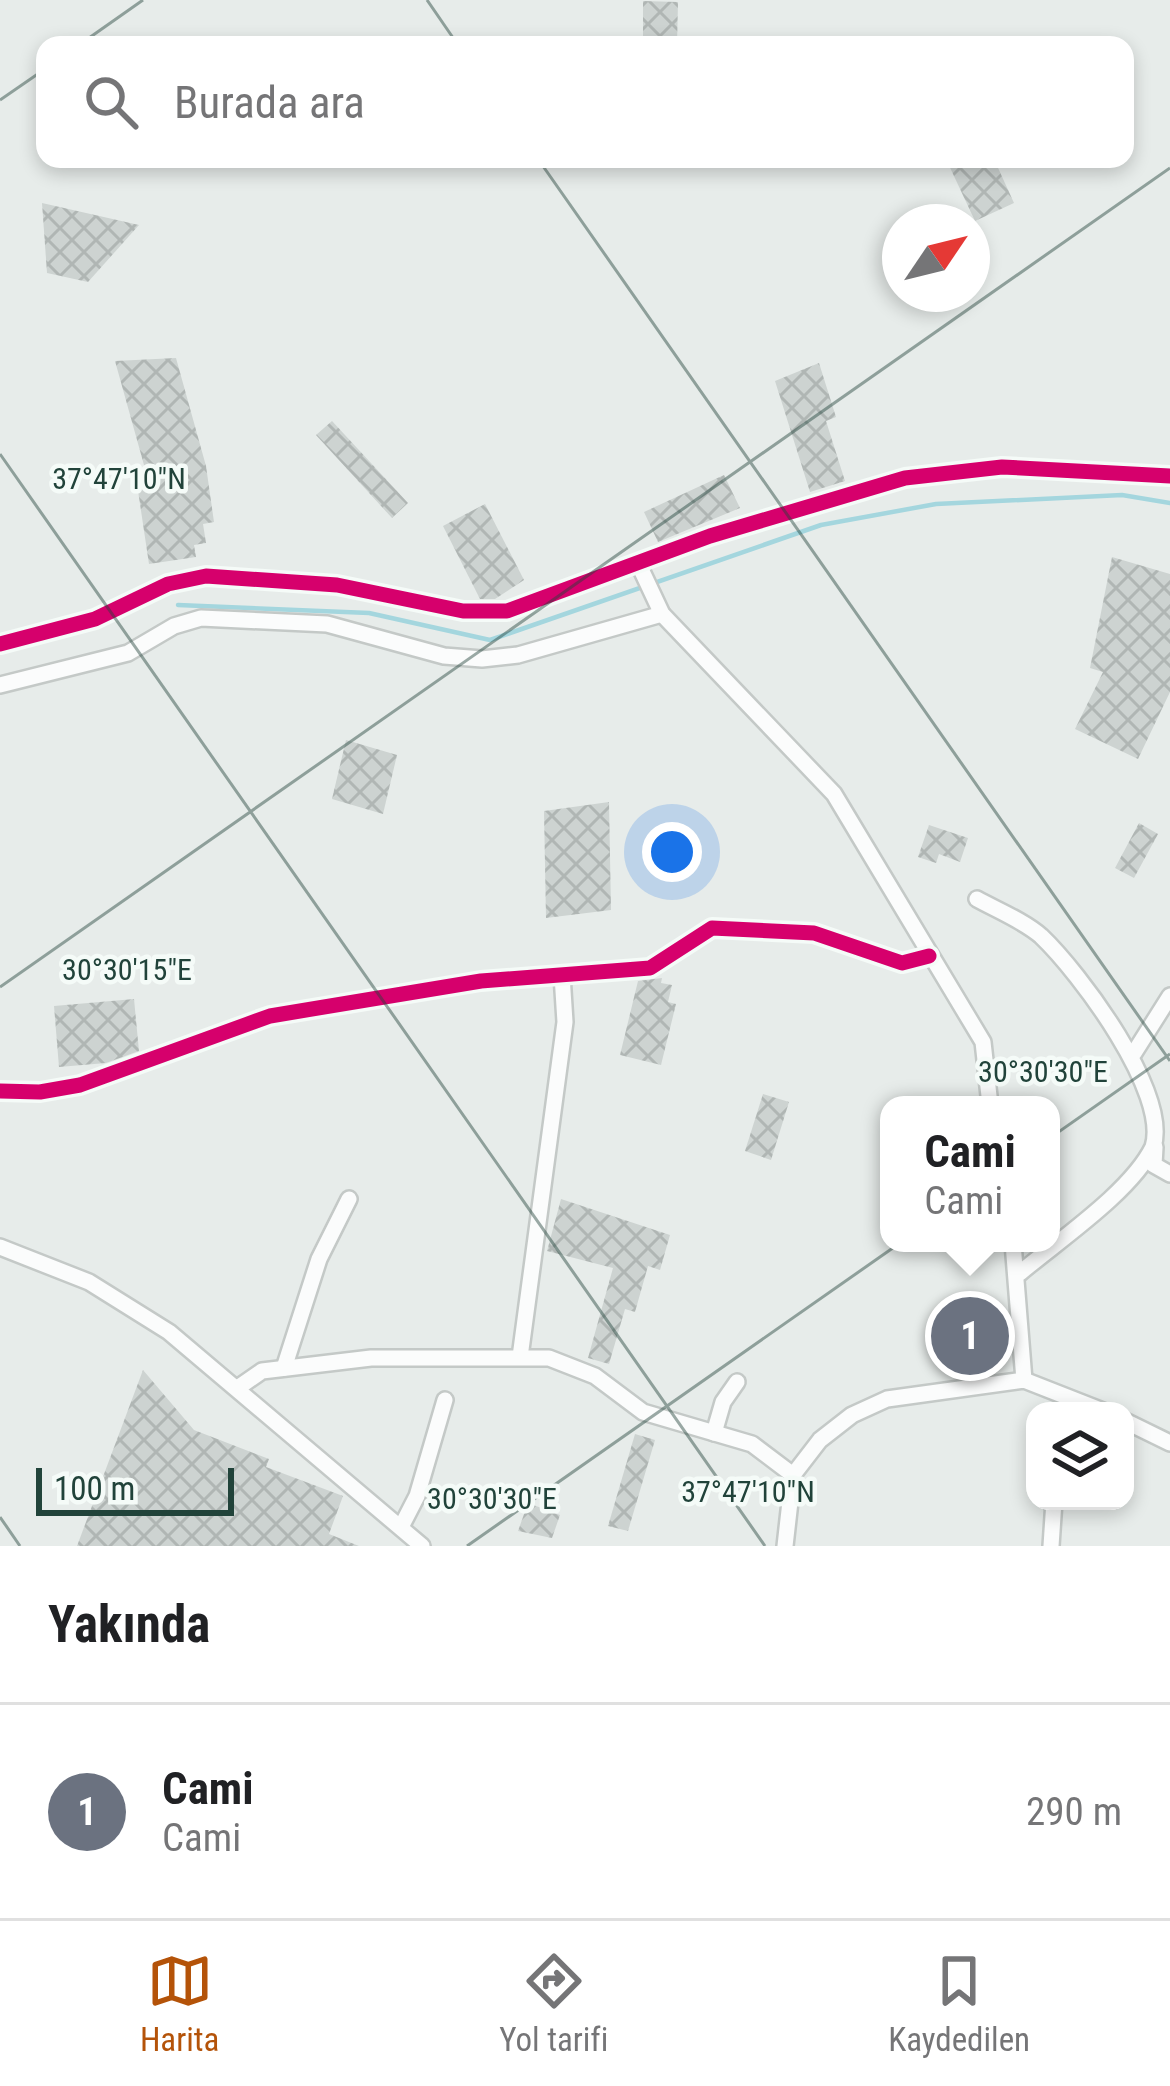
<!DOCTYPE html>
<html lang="tr">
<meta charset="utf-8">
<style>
body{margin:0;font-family:"Roboto Condensed",sans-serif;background:#f6f6f6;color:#202124}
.controls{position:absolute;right:36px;bottom:36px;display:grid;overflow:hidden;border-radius:24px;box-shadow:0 6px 18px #0003}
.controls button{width:108px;height:108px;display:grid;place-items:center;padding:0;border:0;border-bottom:3px solid #e0e0e0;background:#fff;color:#202124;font:60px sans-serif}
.compass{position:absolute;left:882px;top:204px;width:108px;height:108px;border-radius:50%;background:#fff;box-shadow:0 6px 18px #0003;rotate:55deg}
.scale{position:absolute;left:36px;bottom:30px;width:198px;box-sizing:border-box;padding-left:12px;border:6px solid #21433a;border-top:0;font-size:33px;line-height:42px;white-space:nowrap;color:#21433a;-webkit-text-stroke:9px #f5fbf8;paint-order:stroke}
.you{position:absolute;left:672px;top:852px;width:42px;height:42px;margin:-30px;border:9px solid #fff;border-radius:50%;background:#1a73e8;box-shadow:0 0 0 18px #1a73e833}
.badge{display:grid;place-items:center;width:78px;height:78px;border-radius:50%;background:#b45309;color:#fff;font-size:39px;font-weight:700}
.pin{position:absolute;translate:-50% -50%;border:6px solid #fff;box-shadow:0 3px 12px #0006}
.popup{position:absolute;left:880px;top:1096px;width:180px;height:156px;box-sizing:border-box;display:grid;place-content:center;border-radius:24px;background:#fff;filter:drop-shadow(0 3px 9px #0005);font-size:39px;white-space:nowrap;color:#757577}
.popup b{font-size:45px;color:#202124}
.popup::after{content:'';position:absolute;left:50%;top:100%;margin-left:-24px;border:24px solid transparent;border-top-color:#fff}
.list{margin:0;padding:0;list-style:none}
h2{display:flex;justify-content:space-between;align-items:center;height:156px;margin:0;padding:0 48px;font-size:51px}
h2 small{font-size:39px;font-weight:400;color:#757577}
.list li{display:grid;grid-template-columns:78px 1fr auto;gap:36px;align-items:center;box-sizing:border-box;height:216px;padding:0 48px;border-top:3px solid #e0e0e0}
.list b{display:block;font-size:45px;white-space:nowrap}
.list p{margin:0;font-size:39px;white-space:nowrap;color:#757577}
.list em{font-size:39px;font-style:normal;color:#757577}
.icon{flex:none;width:66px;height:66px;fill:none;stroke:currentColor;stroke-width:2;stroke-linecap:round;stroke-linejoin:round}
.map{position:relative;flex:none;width:1170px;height:1546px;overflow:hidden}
.search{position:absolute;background:#fff;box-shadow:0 6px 18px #0003;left:36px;right:36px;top:36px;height:132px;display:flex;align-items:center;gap:30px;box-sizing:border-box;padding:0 42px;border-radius:24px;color:#757577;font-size:45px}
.sheet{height:372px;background:#fff}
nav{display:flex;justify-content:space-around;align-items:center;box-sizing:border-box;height:168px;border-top:3px solid #e0e0e0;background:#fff;font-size:33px;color:#757577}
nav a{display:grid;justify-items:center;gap:6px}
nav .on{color:#b45309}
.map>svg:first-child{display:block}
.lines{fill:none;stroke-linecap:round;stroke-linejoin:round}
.stream{stroke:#a4d6de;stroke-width:4.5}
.building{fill:url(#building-cross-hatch)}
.minor-casing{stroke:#c4c9c7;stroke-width:20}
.minor{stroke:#fbfcfc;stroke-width:15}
.cycleway-casing{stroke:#f5fbf8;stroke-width:22}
.cycleway{stroke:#d6006c;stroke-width:15}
.ticks{fill:none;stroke:#21433a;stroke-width:3;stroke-opacity:0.45}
.ticks-label{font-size:30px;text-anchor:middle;fill:#21433a;stroke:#f5fbf8;stroke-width:9;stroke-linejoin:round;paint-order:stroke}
</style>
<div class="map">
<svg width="1170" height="1546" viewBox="0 0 1170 1546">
<defs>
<pattern id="building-cross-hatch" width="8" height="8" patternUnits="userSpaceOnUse" patternTransform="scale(3)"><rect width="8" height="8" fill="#cdd3d1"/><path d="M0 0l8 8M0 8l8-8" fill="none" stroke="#b0b6b4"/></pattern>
</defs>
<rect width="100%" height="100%" fill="#e7ecea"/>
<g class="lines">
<polyline class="stream" points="178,605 369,613 490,640 821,525 936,504 1122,495 1170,503"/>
</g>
<g class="building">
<polygon points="643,1 678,2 677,45 643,45"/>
<polygon points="946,159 994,159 1014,203 975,221"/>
<polygon points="42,203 139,225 88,282 47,273"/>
<polygon points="176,358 206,466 214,522 203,524 206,543 194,545 196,557 149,564 137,484 149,483 115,361"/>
<polygon points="819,363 836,417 826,421 845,481 810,492 775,381"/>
<polygon points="332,421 408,503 392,518 316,435"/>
<polygon points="724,475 740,508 658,542 644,512"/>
<polygon points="485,504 524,580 495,599 480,599 443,526"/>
<polygon points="1112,557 1170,574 1170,692 1138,759 1075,729 1103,672 1090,668"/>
<polygon points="346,740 397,755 383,814 332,799"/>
<polygon points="609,802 611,910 546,918 544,811"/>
<polygon points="1139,823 1158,834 1134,878 1115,868"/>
<polygon points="929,825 968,838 960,862 939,854 936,863 918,857"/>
<polygon points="662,978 661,983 672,985 668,1002 676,1004 661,1065 620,1055 638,981"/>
<polygon points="134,999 139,1051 106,1063 59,1067 54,1006"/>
<polygon points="763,1094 789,1102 771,1160 745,1151"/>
<polygon points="561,1199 670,1235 660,1270 648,1266 635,1312 625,1309 609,1364 588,1358 613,1268 547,1251"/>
<polygon points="966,1312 991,1325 974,1360 948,1347"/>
<polygon points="143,1370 194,1430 269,1459 266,1467 343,1496 329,1534 359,1546 77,1546"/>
<polygon points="635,1434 655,1440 628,1531 608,1526"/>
<polygon points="528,1503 560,1515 552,1538 518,1531"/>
</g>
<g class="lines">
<defs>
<g id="minor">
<polyline points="639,565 662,614 834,794 983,1042 990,1105"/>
<polyline points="0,644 95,619 168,584 206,576 337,585 463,611 507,611 710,536 905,478 1002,467 1170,476"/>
<polyline points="0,685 128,653 174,626 201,618 327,624 444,656 482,659 518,655 662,614"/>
<path d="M977,899C997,910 1024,921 1041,936C1079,972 1170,1093 1153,1147C1131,1192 1059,1240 1020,1273"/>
<polyline points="1134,1053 1170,996"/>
<polyline points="0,1091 40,1092 80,1085 270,1016 481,981 650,968 712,928 814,933 902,963 929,956"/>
<polyline points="1155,1147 1154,1165 1170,1174"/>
<polyline points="1013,1243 1024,1380"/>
<polyline points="0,1247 89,1282 169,1332 422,1546"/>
<polyline points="520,1357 565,1022 562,975"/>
<polyline points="284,1368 319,1259 349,1199"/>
<polyline points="239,1387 262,1371 371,1358 549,1358 595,1376 643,1412 752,1444 793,1475"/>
<polyline points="1125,1421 1170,1443"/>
<polyline points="714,1433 723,1402 737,1382"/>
<polyline points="401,1527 417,1496 445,1400"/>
<polyline points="785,1546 793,1475 820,1440 852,1415 887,1399 1024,1380 1103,1411"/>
<polyline points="1051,1546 1054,1501"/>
</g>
</defs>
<use href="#minor" class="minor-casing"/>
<use href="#minor" class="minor"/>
<defs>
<g id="cycleway">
<polyline points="0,644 95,619 168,584 206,576 337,585 463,611 507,611 710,536 905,478 1002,467 1170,476"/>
<polyline points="0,1091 40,1092 80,1085 270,1016 481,981 650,968 712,928 814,933 902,963 929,956"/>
</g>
</defs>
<use href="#cycleway" class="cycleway-casing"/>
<use href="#cycleway" class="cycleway"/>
</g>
<path class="ticks" d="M427,0L458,45M79,45L143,0M0,100L45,69M538,159L1170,1061M0,454L765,1546M0,987L1170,168M0,1517L20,1546M467,1546L1170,1054"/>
<g class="ticks-label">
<text x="119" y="489">37°47'10"N</text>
<text x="127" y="980">30°30'15"E</text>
<text x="1043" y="1082">30°30'30"E</text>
<text x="748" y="1502">37°47'10"N</text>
<text x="492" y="1509">30°30'30"E</text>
</g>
</svg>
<div class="controls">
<button><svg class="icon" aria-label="layers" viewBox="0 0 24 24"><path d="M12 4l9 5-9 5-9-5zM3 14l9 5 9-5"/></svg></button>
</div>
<svg class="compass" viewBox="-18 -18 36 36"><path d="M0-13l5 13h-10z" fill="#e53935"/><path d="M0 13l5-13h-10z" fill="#757577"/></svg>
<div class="scale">100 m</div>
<div class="you"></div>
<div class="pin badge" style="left:970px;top:1336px;background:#6b7280">1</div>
<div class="popup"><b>Cami</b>Cami</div>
<div class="search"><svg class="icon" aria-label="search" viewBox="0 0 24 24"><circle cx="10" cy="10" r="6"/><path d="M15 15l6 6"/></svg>Burada ara</div>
</div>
<section class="sheet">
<h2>Yakında<small></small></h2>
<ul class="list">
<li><span class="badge" style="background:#6b7280">1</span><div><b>Cami</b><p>Cami</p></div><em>290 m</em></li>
</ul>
</section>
<nav>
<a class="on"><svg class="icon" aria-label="map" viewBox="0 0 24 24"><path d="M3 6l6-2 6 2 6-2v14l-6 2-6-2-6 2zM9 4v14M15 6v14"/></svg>Harita</a>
<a><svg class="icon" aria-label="directions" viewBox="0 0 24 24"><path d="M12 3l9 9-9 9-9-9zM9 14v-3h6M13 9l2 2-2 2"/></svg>Yol tarifi</a>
<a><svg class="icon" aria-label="saved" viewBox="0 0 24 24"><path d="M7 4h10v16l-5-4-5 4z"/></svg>Kaydedilen</a>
</nav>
